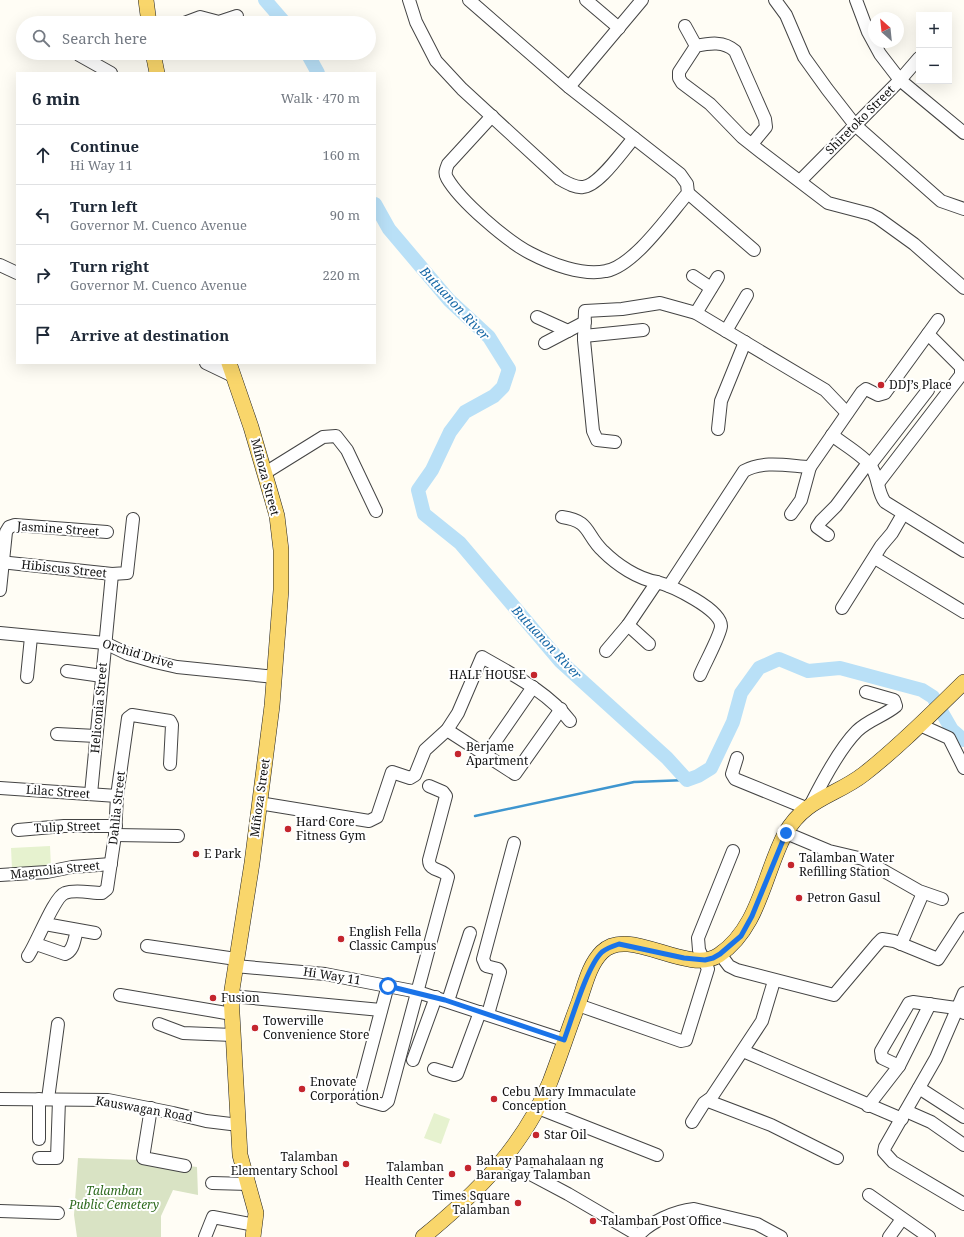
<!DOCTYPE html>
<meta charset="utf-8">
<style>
body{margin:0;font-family:"Noto Serif",serif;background:#f6f6f7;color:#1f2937}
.controls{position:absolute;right:12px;top:12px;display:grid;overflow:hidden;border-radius:0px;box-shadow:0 4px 16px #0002}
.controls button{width:36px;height:36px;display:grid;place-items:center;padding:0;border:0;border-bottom:1px solid #e0e1e3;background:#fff;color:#1f2937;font:20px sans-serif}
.compass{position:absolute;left:868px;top:12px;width:36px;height:36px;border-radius:50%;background:#fff;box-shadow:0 4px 16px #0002;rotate:333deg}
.stop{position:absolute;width:12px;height:12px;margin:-9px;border:3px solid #1a73e8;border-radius:50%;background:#fff}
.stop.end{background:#1a73e8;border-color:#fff;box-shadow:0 1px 4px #0008}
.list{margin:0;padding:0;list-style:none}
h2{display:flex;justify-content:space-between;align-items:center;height:52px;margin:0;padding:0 16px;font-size:17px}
h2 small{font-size:13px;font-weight:400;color:#747a83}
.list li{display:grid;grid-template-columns:26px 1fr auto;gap:12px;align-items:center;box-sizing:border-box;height:60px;padding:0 16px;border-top:1px solid #e0e1e3}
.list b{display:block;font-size:15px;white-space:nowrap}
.list p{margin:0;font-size:13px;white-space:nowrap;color:#747a83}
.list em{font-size:13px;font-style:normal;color:#747a83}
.icon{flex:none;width:22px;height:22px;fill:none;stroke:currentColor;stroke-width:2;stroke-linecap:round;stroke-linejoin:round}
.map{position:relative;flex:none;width:964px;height:1237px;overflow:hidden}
.search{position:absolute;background:#fff;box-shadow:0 4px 16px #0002;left:16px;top:16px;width:360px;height:44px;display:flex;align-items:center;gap:10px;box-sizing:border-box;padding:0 14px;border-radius:22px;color:#747a83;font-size:15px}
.panel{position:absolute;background:#fff;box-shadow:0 4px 16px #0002;left:16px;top:72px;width:360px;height:292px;border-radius:0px}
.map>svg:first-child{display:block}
.cemetery{fill:#d9e3c4}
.pitch{fill:#e6f2cf}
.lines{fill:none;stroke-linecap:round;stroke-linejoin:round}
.stream{stroke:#3f96cf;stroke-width:2.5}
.river{stroke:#b9e0f7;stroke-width:14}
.minor-casing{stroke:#444;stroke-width:14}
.major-casing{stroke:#222;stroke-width:16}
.minor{stroke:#fff;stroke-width:12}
.major{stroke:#f9d66b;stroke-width:15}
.route{stroke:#1a73e8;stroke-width:5}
.poi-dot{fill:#c4262e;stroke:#fff;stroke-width:1.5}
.labels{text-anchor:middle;stroke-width:4;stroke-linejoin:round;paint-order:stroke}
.street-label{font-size:12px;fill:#111;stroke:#fff}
.poi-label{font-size:12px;fill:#111;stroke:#fff;text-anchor:start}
.park-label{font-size:12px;font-style:italic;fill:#2f6b1f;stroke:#fff}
.water-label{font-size:13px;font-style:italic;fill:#1768a6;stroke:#fff}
</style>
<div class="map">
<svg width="964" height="1237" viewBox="0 0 964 1237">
<rect width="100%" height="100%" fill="#fffdf5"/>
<polygon class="cemetery" points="78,1158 142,1160 197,1167 198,1195 173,1190 161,1216 161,1237 77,1237 74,1215"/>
<g class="pitch">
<polygon points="50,846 51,867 12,869 11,848"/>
<polygon points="434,1113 450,1119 441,1144 424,1138"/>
</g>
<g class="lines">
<polyline class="stream" points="475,816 634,782 687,780"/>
<g class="river">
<polyline points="265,0 285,23"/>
<polyline points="307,53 318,73"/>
<polyline points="375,204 389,229 449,300 489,337 509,369 503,387 494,396 465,412 450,432 432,470 418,490 424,514 460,543 560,661 667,758 687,780 698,776 711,768 733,722 741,693 759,668 779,659 808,671 840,668 922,690 933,697 952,730 964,740"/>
</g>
<defs>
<g id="minor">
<path d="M409,0L416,22L436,61L462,89L560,179C567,183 575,188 583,187C599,186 623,150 634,138"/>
<path d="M469,0L569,87L680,174L687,184L688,193C669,215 634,266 606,271C582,276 551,264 530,253C507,241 460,201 447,178C444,173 446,169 448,164L492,116"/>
<polyline points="586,0 619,28"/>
<polyline points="775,0 786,15 804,57 827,89 855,125 941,201 964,209"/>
<polyline points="856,0 868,32 880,54 900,80 964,133"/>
<polyline points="184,23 200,17 219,22 237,16"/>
<polyline points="685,26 696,46"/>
<polyline points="79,55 111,73"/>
<polyline points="569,87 642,0"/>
<path d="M752,144L766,127L765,119L735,51C724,41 710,43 696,46L679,72V78L682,83L710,104L742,137L761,152L828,203L870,214L878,218L914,244L964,288"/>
<polyline points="800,181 900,80 919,58"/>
<polyline points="688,193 754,250"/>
<polyline points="0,265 17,273"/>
<polyline points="693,276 711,288"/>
<polyline points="696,313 718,277"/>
<polyline points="537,317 568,331"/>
<polyline points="726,331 747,295"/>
<polyline points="584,336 643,330"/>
<polyline points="545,343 585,322"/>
<polyline points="206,363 233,376"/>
<polyline points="718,429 721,401 745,342"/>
<path d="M832,435C843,444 861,454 870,465C879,476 877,492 885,502L964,551"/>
<polyline points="615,442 597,440 593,431 584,340 585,311 622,309 660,303 696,313 825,390 847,413"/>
<polyline points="870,465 928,390"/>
<polyline points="265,473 323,437 336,436 347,450 376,511"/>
<polyline points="879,482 961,375 961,367 928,334"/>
<polyline points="791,514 801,500 810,467"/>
<path d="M562,517C591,521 585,534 603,551C617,565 638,579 657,582"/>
<polyline points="828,535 817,527 821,521 836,506 868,463"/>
<polyline points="875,558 964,612"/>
<polyline points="0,562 112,574 127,573 133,519"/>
<path d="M669,586L744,471C763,460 789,466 810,467L862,392L866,389L878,395L885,393L938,320"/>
<polyline points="0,590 6,532 9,527 15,525 107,532"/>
<polyline points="842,608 881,546 892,533 903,514"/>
<polyline points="628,625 649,644"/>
<polyline points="0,633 105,643 128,654 155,662 177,667 275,677"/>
<path d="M606,651L628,625L657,582C672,586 721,609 721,626C721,634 704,665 700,675"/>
<polyline points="67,671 102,676"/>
<polyline points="27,677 31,637"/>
<polyline points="920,725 949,738 964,768"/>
<polyline points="447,730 515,774 561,709"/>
<polyline points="57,734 96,736"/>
<polyline points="486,755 533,687"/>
<polyline points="737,758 732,774 735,779 806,808"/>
<polyline points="0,788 117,796"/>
<polyline points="91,794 112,574"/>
<path d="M259,803L369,821L377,817L392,772L410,778L415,775L425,750L447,730L458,713L482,657C513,675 548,692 570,721"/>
<path d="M811,804C822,782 840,748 857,731C868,720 884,716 896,706L894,700L866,692"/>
<polyline points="18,830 64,826 116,826"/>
<polyline points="786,833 829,851 863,859 919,891 942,899"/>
<polyline points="115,835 178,836"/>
<polyline points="0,875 47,872 72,867 111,864"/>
<polyline points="45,924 95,933"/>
<path d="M36,944L65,954C74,951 74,939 77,931"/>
<polyline points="901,944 923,893"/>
<polyline points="147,946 236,959"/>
<polyline points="720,954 729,966 737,970 834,995 877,944 882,939 894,941 938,959 964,919"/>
<path d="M28,956C37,943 54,897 65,893C75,889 91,893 102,893L107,889L115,835L117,796L128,718L132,715L170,721L172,725L170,764"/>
<polyline points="235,966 325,974 418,992 564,1040"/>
<path d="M388,985L359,1094L362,1099L383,1105L388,1101L448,877C443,868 429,872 429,860L446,796L443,792L429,786"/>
<polyline points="964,993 936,1058 885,1147 884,1152 893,1162 964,1204"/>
<polyline points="120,995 232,1014"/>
<polyline points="231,996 381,1010"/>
<polyline points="448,1001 470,933"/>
<polyline points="578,1005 681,1041 686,1040 708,969 699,950 698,938 733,851"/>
<polyline points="488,1014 500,972 498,969 486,966 483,959 514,843"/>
<polyline points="159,1024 183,1033 233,1035"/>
<polyline points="743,1051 902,1119"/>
<polyline points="413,1060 436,997"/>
<polyline points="899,1066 882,1058 881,1051 909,1003 913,1002 956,1008 964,1013"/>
<polyline points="434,1069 454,1075 457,1074 480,1012"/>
<polyline points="919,1088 964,1117"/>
<polyline points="0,1099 108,1100 173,1113 206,1121 239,1125"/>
<polyline points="48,1099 58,1024"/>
<polyline points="708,1101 771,1125 837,1158"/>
<polyline points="868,1106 899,1066 930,1004"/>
<polyline points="151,1108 143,1158 185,1166"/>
<polyline points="538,1108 657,1155"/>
<polyline points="906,1111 931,1122 964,1145"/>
<polyline points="692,1122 704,1103 711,1098 762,1021 774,981"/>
<polyline points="39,1139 39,1099"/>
<polyline points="39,1158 57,1158 59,1100"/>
<polyline points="504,1160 568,1194 638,1235"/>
<polyline points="212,1183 249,1184"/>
<polyline points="869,1195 929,1237"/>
<polyline points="0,1211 58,1213"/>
<polyline points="205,1237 213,1217 255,1225"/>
<path d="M637,1237C649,1222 675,1211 694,1209L757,1224L781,1237"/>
<polyline points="889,1237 902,1219"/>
</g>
<g id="major">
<polyline points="146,0 149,23"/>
<polyline points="153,53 157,73"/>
<polyline points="229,363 251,427 271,495 277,516 281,550 281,590 272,706 252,863 231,996 240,1155 256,1213 253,1237"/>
<path d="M423,1237C477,1193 523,1147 550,1082C560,1056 569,1028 579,1002C585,985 589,965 602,952C629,925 687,976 719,955C759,928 764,874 785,834C805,798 836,796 864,774C900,746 932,713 964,682"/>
</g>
</defs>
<use href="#minor" class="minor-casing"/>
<use href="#major" class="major-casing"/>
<use href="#minor" class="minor"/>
<use href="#major" class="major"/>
</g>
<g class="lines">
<path class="route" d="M388,986L445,1000L564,1040C572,1019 587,966 602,952C607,948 613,946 619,944L684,958L705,960L713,958L720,954L741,936L752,916L786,833"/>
</g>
<g class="poi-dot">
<circle cx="881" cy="385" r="4"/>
<circle cx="534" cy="675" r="4"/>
<circle cx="458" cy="754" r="4"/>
<circle cx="288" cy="829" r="4"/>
<circle cx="196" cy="854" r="4"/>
<circle cx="791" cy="865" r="4"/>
<circle cx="799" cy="898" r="4"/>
<circle cx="341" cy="939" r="4"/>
<circle cx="213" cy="998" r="4"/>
<circle cx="255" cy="1028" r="4"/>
<circle cx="302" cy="1089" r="4"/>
<circle cx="494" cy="1099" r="4"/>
<circle cx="536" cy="1135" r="4"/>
<circle cx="346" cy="1164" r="4"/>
<circle cx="468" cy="1168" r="4"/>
<circle cx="452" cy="1174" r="4"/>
<circle cx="518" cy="1203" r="4"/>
<circle cx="593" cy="1221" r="4"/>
</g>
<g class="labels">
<g class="street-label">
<text transform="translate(860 120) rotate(-45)" y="4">Shiretoko Street</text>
<text transform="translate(265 477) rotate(75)" y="4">Miñoza Street</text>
<text transform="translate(58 529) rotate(4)" y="4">Jasmine Street</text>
<text transform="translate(64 569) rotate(6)" y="4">Hibiscus Street</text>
<text transform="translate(138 654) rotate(17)" y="4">Orchid Drive</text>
<text transform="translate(99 708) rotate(-85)" y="4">Heliconia Street</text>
<text transform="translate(58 792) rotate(4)" y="4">Lilac Street</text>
<text transform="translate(260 798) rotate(-82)" y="4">Miñoza Street</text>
<text transform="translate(117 808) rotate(-84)" y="4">Dahlia Street</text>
<text transform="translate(67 827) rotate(-2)" y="4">Tulip Street</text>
<text transform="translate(55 870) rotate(-6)" y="4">Magnolia Street</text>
<text transform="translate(332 976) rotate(9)" y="4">Hi Way 11</text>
<text transform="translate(144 1109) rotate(10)" y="4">Kauswagan Road</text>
</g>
<g class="poi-label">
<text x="889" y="389">DDJ’s Place</text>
<text x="526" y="679" text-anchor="end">HALF HOUSE</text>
<text x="466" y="751">Berjame<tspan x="466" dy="14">Apartment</tspan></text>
<text x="296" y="826">Hard Core<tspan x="296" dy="14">Fitness Gym</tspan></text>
<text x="204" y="858">E Park</text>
<text x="799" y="862">Talamban Water<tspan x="799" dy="14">Refilling Station</tspan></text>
<text x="807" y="902">Petron Gasul</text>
<text x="349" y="936">English Fella<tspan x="349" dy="14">Classic Campus</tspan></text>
<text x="221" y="1002">Fusion</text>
<text x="263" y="1025">Towerville<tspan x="263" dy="14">Convenience Store</tspan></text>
<text x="310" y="1086">Enovate<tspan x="310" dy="14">Corporation</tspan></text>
<text x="502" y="1096">Cebu Mary Immaculate<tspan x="502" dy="14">Conception</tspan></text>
<text x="544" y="1139">Star Oil</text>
<text x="338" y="1161" text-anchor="end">Talamban<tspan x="338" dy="14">Elementary School</tspan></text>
<text x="476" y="1165">Bahay Pamahalaan ng<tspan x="476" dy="14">Barangay Talamban</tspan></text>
<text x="444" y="1171" text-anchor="end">Talamban<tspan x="444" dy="14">Health Center</tspan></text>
<text x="510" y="1200" text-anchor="end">Times Square<tspan x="510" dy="14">Talamban</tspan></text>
<text x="601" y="1225">Talamban Post Office</text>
</g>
<g class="park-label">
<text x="114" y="1195">Talamban<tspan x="114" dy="14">Public Cemetery</tspan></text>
</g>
<g class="water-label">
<text transform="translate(455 303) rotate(47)" y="5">Butuanon River</text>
<text transform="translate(547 642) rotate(47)" y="5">Butuanon River</text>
</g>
</g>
</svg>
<div class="controls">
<button>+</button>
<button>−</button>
</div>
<svg class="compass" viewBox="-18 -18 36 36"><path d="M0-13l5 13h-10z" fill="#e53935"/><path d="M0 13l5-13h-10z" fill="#747a83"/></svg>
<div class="stop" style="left:388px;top:986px"></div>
<div class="stop end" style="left:786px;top:833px"></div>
<div class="search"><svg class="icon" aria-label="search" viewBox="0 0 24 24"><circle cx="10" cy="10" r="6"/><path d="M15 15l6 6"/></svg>Search here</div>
<section class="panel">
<h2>6 min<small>Walk · 470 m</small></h2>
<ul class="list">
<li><svg class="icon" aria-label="ahead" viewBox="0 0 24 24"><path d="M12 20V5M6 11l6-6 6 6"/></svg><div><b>Continue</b><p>Hi Way 11</p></div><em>160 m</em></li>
<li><svg class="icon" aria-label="left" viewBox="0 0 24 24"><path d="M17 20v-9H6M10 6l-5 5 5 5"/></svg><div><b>Turn left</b><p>Governor M. Cuenco Avenue</p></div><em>90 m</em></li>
<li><svg class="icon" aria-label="right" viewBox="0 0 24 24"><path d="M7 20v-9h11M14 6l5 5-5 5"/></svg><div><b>Turn right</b><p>Governor M. Cuenco Avenue</p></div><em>220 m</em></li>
<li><svg class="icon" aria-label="arrive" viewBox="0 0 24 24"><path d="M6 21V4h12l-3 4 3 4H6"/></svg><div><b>Arrive at destination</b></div></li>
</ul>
</section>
</div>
